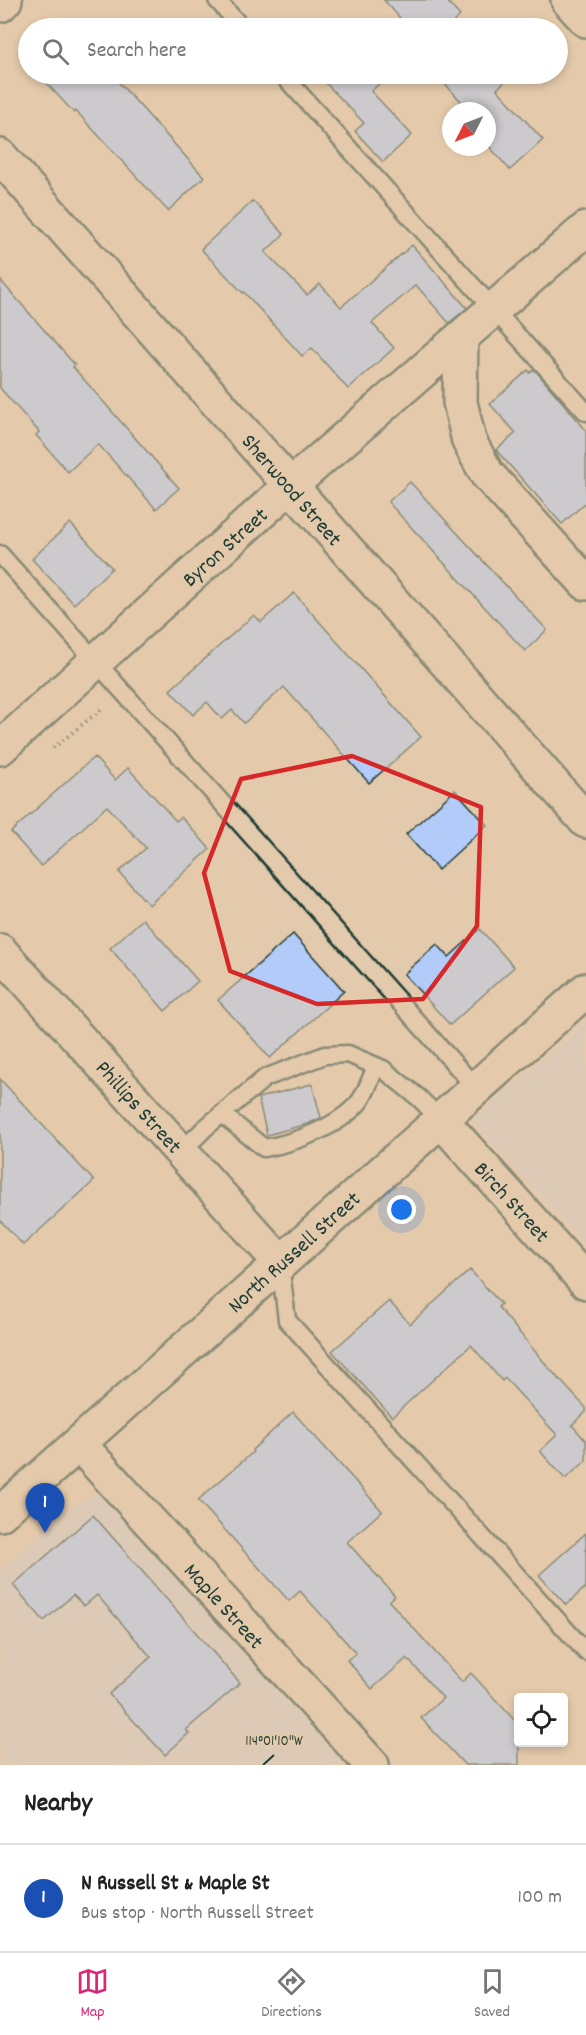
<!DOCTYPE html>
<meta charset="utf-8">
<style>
body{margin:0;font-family:Dekko,sans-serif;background:#f2f2f2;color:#222}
.controls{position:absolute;right:18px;bottom:18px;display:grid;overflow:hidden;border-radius:6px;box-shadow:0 3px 9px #0003}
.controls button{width:54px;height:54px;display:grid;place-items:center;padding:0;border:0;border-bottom:2px solid #e0e0e0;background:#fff;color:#222;font:30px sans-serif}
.compass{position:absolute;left:442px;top:102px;width:54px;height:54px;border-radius:50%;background:#fff;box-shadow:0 3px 9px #0003;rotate:228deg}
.you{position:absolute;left:402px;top:1210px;width:21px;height:21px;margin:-15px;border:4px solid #fff;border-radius:50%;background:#1a73e8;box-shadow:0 0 0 9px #1a73e833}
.badge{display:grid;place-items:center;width:39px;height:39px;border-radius:50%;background:#db2777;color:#fff;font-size:20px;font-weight:700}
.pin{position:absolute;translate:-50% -50px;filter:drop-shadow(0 2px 3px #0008)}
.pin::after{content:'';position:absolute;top:32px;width:21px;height:18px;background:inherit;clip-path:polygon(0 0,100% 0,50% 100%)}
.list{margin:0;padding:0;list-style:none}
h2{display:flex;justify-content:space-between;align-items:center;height:78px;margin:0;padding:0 24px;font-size:26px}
h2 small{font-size:20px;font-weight:400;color:#767676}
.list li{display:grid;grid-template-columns:39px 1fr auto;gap:18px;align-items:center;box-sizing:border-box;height:108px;padding:0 24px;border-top:2px solid #e0e0e0}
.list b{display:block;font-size:22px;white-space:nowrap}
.list p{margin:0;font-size:20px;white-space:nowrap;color:#767676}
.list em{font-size:20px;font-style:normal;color:#767676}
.icon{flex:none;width:33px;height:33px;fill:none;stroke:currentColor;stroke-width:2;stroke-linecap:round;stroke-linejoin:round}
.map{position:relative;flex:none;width:586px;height:1765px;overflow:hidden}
.search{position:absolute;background:#fff;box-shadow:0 3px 9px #0003;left:18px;right:18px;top:18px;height:66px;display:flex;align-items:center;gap:15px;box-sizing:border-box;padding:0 21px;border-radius:33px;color:#767676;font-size:22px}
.sheet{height:186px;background:#fff}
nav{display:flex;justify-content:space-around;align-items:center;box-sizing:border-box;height:84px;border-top:2px solid #e0e0e0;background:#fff;font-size:16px;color:#767676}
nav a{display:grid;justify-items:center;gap:3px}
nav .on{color:#db2777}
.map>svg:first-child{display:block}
.built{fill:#d5cac3}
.building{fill:#b2cbf9;stroke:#1f3d34;stroke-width:1.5}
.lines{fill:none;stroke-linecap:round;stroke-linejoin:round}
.service-casing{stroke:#1f3d34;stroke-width:21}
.minor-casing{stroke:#1f3d34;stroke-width:38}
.tertiary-casing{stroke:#1f3d34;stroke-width:38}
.path{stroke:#1f3d34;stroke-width:4;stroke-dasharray:1.5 4.5;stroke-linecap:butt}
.service{stroke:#e4caac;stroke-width:16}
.minor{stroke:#e4caac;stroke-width:33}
.tertiary{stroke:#e4caac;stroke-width:33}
.marked{fill:none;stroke:#d62828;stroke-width:4.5;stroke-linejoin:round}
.ticks{fill:none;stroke:#1f3d34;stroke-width:2}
.labels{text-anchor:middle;stroke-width:5;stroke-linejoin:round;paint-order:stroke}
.street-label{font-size:22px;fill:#1f3d34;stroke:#e4caac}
.ticks-label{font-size:15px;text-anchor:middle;fill:#1f3d34;stroke:#e4caac;stroke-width:5;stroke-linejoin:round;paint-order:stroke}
</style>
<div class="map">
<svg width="586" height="1765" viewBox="0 0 586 1765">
<rect width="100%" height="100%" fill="#e4caac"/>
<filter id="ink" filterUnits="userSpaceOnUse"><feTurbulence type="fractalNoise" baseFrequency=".0167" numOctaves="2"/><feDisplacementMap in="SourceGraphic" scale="12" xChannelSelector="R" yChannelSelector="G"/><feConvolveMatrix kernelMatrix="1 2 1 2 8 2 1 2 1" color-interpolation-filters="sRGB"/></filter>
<g filter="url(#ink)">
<g class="built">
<polygon points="586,1021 586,1246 472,1121"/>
<polygon points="132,1473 398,1765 0,1765 0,1569 68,1508"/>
</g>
<g class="building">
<polygon points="384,0 446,0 460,16 447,28 409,28"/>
<polygon points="41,74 118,74 114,77 204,177 168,211 76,111 74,113 39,75"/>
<polygon points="320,74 390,74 371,91 412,135 383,162 355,131 364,123 318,75"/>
<polygon points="436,74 513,74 497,89 543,140 510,170 487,144 487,111 470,111"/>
<polygon points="253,201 284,234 265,252 307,295 320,284 341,307 412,245 467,308 449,323 416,285 372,323 394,348 348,389 312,348 302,356 244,292 243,293 201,249"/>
<polygon points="0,280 75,365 73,367 122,423 179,488 156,509 98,444 68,472 36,435 39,432 0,388"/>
<polygon points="534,369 586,430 586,502 562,524 496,450 516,433 490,404 528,370 530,373"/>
<polygon points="410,482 547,630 525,651 388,502"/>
<polygon points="70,523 112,568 74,604 32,559"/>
<polygon points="294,593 421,737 369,783 284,687 244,723 232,710 222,719 207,702 193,715 170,690 254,615 261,622"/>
<polygon points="94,757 115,780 128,768 176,821 181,817 210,849 149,905 119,872 146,848 107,806 41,866 11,832"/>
<polygon points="455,790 487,825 438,870 406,834"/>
<polygon points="143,919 198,981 165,1011 110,948"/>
<polygon points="480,929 514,967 450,1025 404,974 437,944 449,957"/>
<polygon points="293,934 344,991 270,1058 218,1000"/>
<polygon points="0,1079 94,1181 23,1245 0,1220"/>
<polygon points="312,1084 321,1118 307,1124 267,1135 258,1098"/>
<polygon points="470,1270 501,1304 498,1307 549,1368 586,1408 586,1412 572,1425 586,1441 586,1461 565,1479 540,1451 557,1435 505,1378 502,1381 471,1345 392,1417 332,1351 389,1301 410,1324"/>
<polygon points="293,1412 382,1511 347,1542 395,1596 389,1601 462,1682 471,1673 519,1725 519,1765 465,1765 421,1718 443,1698 407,1658 372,1689 347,1660 356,1653 300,1591 289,1601 198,1500 253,1452 252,1450"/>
<polygon points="93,1515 240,1683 186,1730 189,1733 165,1755 109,1694 151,1657 97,1595 84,1606 73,1595 44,1621 13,1585"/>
<polygon points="586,1533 586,1587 566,1605 539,1575"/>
</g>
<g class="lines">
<defs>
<g id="service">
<polyline points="217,0 242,28"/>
<polyline points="282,74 586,412"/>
<polyline points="0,554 476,1088"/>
<path d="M222,1114L264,1148C295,1143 340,1126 360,1101C367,1091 371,1077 376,1067"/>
<polyline points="181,1152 205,1128 265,1078 325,1055 348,1054 383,1069 419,1098 441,1120"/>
<polyline points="280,1263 287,1320 586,1652"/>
</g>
<g id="minor">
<polyline points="568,0 586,20"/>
<polyline points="0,5 5,0"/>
<polyline points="0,156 586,821"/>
<polyline points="461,338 460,402 469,441 487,474 586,583"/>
<polyline points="0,748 290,486 586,229"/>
<polyline points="0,951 280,1262"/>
<polyline points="441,1120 586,1282"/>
<polyline points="79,1444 372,1765"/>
</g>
<polyline id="tertiary" points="0,1514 586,990"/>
</defs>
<use href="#service" class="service-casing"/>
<use href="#minor" class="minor-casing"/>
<use href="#tertiary" class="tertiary-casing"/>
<polyline class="path" points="53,748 103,708"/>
<use href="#service" class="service"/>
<use href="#minor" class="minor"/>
<use href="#tertiary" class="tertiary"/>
</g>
</g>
<path d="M0 0H586V1765H0ZM352,756L481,807L477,926L423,999L317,1004L230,971L204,873L241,779Z" fill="#e4caac" fill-opacity=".55" fill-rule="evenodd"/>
<path class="marked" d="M352,756L481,807L477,926L423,999L317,1004L230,971L204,873L241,779Z"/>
<path class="ticks" d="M263,1765L274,1755"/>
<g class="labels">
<g class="street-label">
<text transform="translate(293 489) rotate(49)" y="8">Sherwood Street</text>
<text transform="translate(224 546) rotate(-42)" y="8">Byron Street</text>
<text transform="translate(140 1106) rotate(48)" y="8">Phillips Street</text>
<text transform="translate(513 1201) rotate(48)" y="8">Birch Street</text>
<text transform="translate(293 1251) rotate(-42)" y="8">North Russell Street</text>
<text transform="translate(225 1605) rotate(48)" y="8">Maple Street</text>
</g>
</g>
<g class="ticks-label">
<text x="274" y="1745">114°01'10"W</text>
</g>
</svg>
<div class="controls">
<button><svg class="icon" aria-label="locate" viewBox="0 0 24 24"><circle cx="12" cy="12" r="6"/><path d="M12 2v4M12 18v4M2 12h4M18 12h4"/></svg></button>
</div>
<svg class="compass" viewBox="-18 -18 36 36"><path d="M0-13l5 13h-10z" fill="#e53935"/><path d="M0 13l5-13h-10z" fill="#767676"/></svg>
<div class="you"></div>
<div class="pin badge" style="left:45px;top:1533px;background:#1a4fb4">1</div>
<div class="search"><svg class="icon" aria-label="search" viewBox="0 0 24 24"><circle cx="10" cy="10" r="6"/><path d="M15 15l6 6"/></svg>Search here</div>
</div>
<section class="sheet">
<h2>Nearby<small></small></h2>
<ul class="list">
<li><span class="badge" style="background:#1a4fb4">1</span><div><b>N Russell St &amp; Maple St</b><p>Bus stop · North Russell Street</p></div><em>100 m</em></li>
</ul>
</section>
<nav>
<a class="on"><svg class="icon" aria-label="map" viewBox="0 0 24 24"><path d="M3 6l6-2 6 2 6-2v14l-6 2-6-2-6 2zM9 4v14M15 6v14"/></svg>Map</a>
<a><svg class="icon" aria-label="directions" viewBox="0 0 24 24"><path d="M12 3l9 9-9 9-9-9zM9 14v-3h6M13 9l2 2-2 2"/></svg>Directions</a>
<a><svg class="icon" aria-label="saved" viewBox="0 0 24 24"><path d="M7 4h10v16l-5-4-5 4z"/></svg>Saved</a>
</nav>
